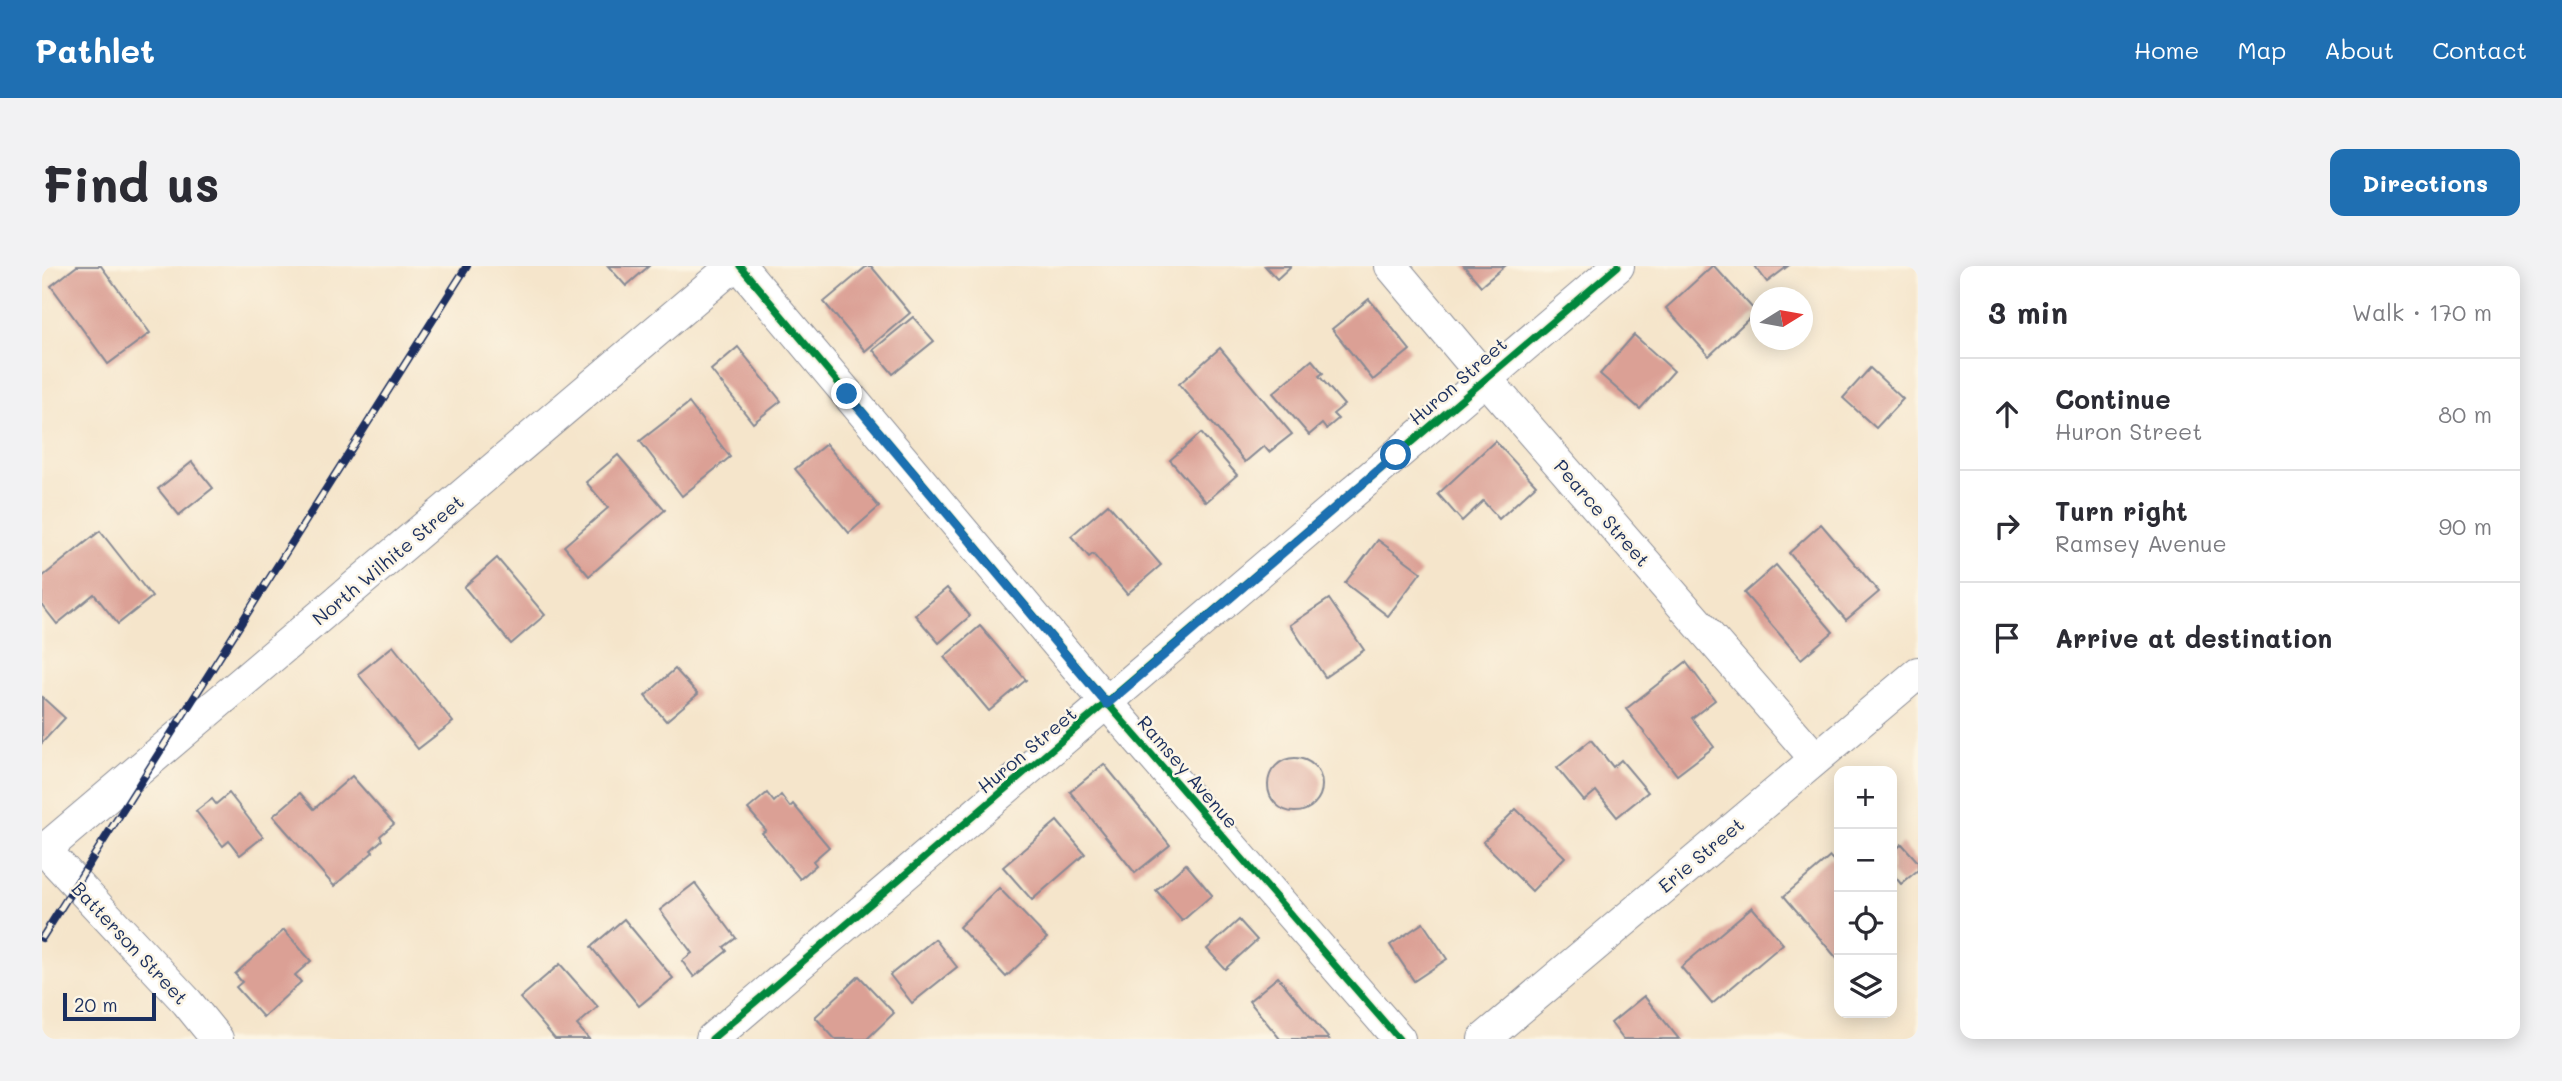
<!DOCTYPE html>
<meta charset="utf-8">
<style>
body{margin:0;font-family:Mali,sans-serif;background:#f2f2f3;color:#2b2b33}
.controls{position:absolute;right:21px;bottom:21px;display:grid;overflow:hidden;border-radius:14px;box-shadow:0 4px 18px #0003}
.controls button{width:63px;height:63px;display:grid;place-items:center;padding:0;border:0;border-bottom:2px solid #e1e1e2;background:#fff;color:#2b2b33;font:35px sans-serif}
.compass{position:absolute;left:1708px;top:21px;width:63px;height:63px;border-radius:50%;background:#fff;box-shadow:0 4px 18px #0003;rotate:79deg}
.scale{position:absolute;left:21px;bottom:18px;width:93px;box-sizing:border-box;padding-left:7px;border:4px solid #1b2f5e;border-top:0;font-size:19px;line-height:24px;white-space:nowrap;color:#1b2f5e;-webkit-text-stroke:5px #fcf5e5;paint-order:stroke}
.stop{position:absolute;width:21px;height:21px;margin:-16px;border:5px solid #1f6fb2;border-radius:50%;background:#fff}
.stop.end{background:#1f6fb2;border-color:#fff;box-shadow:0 2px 7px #0008}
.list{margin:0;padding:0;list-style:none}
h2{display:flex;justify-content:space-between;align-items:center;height:91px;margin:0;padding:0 28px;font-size:30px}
h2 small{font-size:23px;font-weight:400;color:#7c7c81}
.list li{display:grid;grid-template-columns:46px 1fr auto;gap:21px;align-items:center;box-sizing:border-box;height:112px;padding:0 28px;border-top:2px solid #e1e1e2}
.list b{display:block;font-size:26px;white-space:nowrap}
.list p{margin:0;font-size:23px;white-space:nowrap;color:#7c7c81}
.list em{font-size:23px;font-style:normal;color:#7c7c81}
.icon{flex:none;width:38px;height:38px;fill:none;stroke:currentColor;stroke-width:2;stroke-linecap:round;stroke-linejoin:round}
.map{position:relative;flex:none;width:1876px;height:773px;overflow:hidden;border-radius:14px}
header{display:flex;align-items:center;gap:42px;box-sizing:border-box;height:98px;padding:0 35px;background:#1f6fb2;color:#fff}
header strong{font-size:33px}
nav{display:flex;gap:38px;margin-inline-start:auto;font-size:24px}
.intro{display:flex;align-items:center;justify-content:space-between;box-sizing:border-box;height:168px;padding:0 42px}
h1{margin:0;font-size:49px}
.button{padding:18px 32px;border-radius:14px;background:#1f6fb2;color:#fff;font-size:24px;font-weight:700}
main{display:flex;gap:42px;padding:0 42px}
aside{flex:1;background:#fff;border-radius:14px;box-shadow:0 4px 18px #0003}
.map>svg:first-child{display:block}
.building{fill:#dba095}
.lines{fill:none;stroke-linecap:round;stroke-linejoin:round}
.minor-casing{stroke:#888a94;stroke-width:34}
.minor{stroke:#fff;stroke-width:32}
.rail-casing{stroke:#1b2f5e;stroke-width:8}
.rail{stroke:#fcf5e5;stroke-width:5;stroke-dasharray:16;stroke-linecap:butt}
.cycleway-casing{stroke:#fcf5e5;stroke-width:11}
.cycleway{stroke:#00873e;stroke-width:7}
.route{stroke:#1f6fb2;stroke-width:9}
.labels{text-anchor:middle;stroke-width:5;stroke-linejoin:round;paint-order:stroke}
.street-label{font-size:19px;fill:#1b2f5e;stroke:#fcf5e5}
</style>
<header>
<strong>Pathlet</strong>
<nav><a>Home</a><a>Map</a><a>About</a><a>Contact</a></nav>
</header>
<div class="intro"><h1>Find us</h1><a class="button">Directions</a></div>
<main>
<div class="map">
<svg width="1876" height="773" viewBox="0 0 1876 773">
<rect width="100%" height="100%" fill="#fcf5e5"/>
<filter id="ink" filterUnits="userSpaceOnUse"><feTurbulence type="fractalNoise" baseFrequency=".0143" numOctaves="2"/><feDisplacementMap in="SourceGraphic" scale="14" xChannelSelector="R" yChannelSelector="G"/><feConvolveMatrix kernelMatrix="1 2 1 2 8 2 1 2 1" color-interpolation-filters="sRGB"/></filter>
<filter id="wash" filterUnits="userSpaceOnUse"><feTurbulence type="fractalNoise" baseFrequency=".00686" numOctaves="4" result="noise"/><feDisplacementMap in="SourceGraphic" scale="28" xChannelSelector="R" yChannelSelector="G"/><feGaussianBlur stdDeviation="1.57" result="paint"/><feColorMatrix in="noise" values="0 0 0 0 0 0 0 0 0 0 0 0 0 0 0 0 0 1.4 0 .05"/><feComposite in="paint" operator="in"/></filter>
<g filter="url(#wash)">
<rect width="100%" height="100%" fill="#f5e5cb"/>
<g id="blocks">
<g class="building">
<polygon points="35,0 59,0 108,67 66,98 9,20"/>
<polygon points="566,0 607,0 584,20"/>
<polygon points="825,0 829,0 868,47 823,85 782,36"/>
<polygon points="1223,0 1249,0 1235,13"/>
<polygon points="1422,0 1463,0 1439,20"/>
<polygon points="1670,0 1672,0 1714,46 1667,90 1624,42"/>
<polygon points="1713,0 1746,0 1725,16"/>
<polygon points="1327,33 1368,84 1331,114 1290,63"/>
<polygon points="871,51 892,75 851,108 831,84"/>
<polygon points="1592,69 1632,105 1598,143 1558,108"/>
<polygon points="696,81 739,135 711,157 669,104"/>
<polygon points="1178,82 1250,168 1227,186 1222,180 1203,196 1137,118"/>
<polygon points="1270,94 1281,107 1277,110 1302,139 1291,148 1296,153 1284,163 1280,158 1267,169 1231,127"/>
<polygon points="1828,102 1861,133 1834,162 1801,132"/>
<polygon points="647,137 688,191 640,230 598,175"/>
<polygon points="1159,167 1195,209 1164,236 1128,194"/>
<polygon points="1453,175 1494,219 1457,253 1441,235 1420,255 1396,228"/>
<polygon points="784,178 837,241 807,267 753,203"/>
<polygon points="576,189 623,244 547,310 522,280 566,242 544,216"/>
<polygon points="150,196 171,222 137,249 116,223"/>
<polygon points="1066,238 1119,299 1085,328 1051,288 1047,291 1029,270"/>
<polygon points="1779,258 1837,326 1804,354 1747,287"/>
<polygon points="58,265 110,331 76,358 52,328 15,358 0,339 0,311"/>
<polygon points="1336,274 1379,306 1346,350 1303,317"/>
<polygon points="455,292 503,349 469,378 422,321"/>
<polygon points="1734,299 1791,366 1759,393 1702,327"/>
<polygon points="905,322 928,350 897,377 873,349"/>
<polygon points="1287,333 1322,384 1283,411 1248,359"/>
<polygon points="938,360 984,414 947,445 902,391"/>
<polygon points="351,380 411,456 376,483 316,408"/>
<polygon points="1644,396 1673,434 1650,452 1672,481 1635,509 1584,443"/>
<polygon points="633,403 656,428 624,455 603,430"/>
<polygon points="0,431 23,452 0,477"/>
<polygon points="1549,474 1571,501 1579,494 1606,526 1575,551 1554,525 1542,535 1515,502"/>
<circle cx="1253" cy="519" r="27"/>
<polygon points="1062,498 1128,579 1093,607 1028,526"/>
<polygon points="310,510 352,558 338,570 340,574 329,584 331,586 292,620 231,550 258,527 272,543"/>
<polygon points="187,527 221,571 198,589 187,575 181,580 154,545 170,533 174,538"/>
<polygon points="725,527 732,536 739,529 748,541 751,538 787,581 771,595 774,599 758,613 720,567 724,564 706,543"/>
<polygon points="1474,543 1523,591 1490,625 1441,576"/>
<polygon points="1015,555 1043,588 990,634 961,601"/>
<polygon points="1860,578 1876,596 1876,604 1859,618 1850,607 1850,587"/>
<polygon points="1788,591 1797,601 1797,695 1742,630"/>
<polygon points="1144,598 1170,629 1140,655 1114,624"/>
<polygon points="653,617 694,672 682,681 685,685 652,711 640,695 650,687 618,644"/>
<polygon points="957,622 1005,672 964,711 917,661"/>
<polygon points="1710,641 1741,678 1670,738 1639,701"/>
<polygon points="582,653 631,712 597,740 549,681"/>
<polygon points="1197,654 1215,674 1183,703 1165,683"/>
<polygon points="1381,657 1405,693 1372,715 1348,679"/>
<polygon points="242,664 269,695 253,709 259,716 221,751 194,721 200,716 193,708"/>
<polygon points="893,673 915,701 870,737 848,709"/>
<polygon points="518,698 556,741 535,759 547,773 513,773 478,732"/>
<polygon points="817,710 852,747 825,773 793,773 773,751"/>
<polygon points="1236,711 1287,773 1238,773 1207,735"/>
<polygon points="1602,730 1637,773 1581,773 1569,757"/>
</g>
</g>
</g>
<g filter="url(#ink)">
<use href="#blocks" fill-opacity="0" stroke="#888a94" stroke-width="2"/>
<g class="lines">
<defs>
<g id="minor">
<polyline points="698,0 1065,437 1357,773"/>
<polyline points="1349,0 1443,112 1773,492"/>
<polyline points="0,581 145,736 175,773"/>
<polyline points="0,586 691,0"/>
<polyline points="670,773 1576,0"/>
<polyline points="1442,773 1876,407"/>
</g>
</defs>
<use href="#minor" class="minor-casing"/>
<use href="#minor" class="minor"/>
<defs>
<polyline id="rail" points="0,672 425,0"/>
</defs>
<use href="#rail" class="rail-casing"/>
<use href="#rail" class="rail"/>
<defs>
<g id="cycleway">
<polyline points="698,0 1065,437 1357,773"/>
<polyline points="670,773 1576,0"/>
</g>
</defs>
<use href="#cycleway" class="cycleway-casing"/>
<use href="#cycleway" class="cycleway"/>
</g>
</g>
<g class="lines" filter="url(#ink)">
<polyline class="route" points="805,128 1065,438 1354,189"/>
</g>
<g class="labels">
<g class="street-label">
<text transform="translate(1416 115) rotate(-41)" y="7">Huron Street</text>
<text transform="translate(1560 247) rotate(49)" y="7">Pearce Street</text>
<text transform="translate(346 294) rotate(-40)" y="7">North Wilhite Street</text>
<text transform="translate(985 484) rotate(-40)" y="7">Huron Street</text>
<text transform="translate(1146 506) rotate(49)" y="7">Ramsey Avenue</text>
<text transform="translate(1659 589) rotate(-40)" y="7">Erie Street</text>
<text transform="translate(88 677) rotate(47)" y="7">Batterson Street</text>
</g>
</g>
</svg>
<div class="controls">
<button>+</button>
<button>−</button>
<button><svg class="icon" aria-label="locate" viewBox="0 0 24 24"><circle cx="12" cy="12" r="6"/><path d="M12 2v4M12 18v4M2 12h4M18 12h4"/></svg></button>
<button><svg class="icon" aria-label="layers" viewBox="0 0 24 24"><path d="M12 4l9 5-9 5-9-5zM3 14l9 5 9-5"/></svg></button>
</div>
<svg class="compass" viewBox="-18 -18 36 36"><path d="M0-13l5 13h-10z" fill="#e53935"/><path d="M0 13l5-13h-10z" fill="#7c7c81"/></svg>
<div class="scale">20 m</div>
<div class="stop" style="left:1354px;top:189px"></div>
<div class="stop end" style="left:805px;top:128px"></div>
</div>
<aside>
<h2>3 min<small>Walk · 170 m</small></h2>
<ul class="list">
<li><svg class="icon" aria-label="ahead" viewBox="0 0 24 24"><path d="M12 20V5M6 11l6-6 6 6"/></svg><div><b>Continue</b><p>Huron Street</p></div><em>80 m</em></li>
<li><svg class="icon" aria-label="right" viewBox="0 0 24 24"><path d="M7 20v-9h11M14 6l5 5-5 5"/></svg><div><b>Turn right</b><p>Ramsey Avenue</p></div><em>90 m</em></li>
<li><svg class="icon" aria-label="arrive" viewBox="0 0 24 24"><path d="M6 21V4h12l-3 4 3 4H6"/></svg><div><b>Arrive at destination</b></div></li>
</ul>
</aside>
</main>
